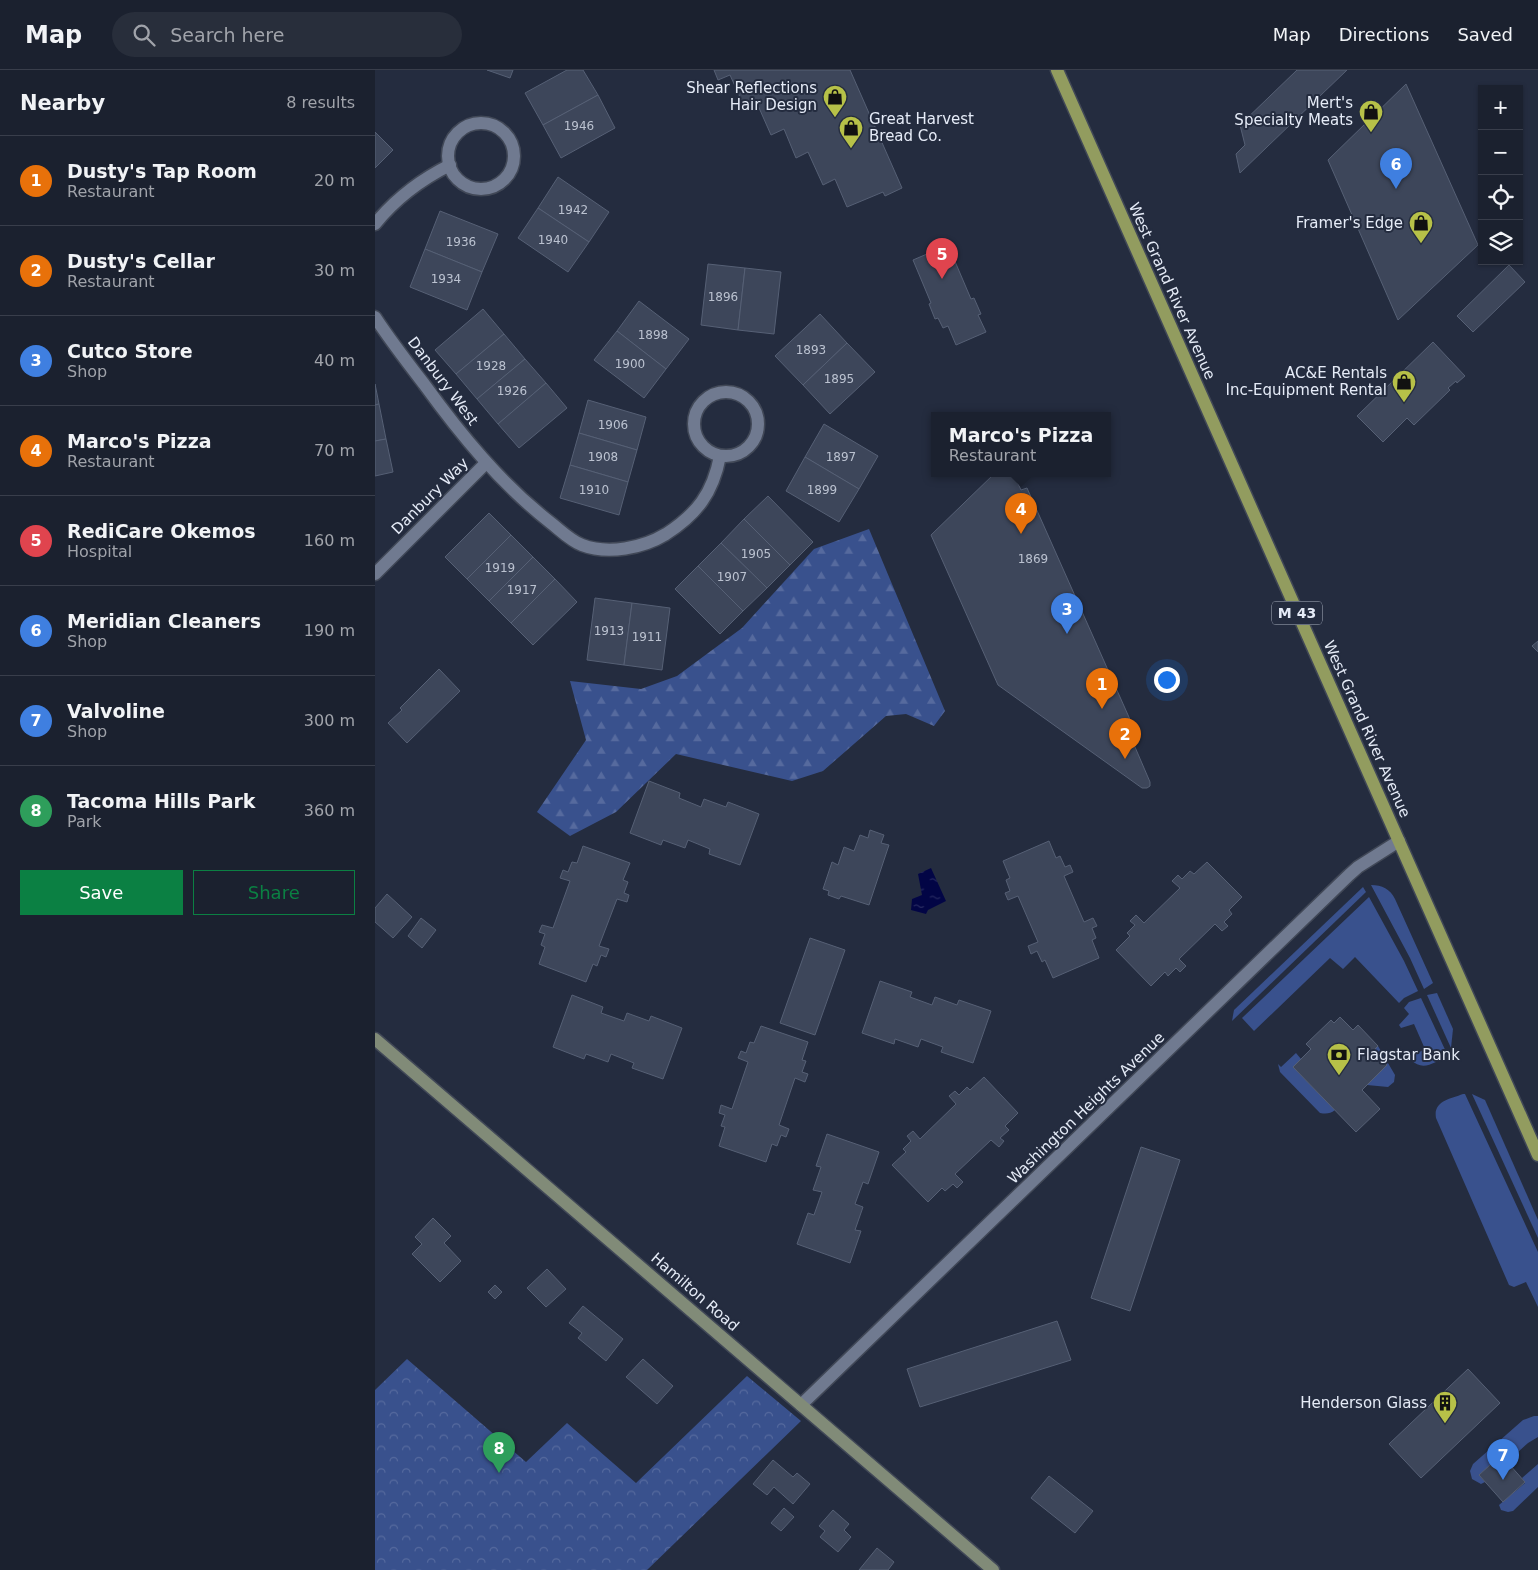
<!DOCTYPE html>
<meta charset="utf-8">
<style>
body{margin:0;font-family:"DejaVu Sans",sans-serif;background:#282e3b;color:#f1f3f6}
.controls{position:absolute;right:15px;top:15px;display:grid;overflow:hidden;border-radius:0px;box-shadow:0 1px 4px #0004}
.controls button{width:45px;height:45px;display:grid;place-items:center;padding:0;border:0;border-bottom:1px solid #393e4b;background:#1b212f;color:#f1f3f6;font:25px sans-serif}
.you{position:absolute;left:791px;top:609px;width:18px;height:18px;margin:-12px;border:4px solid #fff;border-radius:50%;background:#1a73e8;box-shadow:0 0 0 8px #1a73e833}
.badge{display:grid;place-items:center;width:32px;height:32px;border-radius:50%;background:#0b8043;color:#fff;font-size:16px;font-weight:700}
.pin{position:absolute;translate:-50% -41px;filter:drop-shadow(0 1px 2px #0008)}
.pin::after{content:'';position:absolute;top:26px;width:18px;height:15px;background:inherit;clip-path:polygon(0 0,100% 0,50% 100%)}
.popup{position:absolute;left:556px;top:342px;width:180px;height:65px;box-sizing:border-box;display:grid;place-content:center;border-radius:0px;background:#1b212f;filter:drop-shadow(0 1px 4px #0005);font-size:16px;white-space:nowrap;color:#a0a3aa}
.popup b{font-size:19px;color:#f1f3f6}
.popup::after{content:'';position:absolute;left:50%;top:100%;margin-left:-10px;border:10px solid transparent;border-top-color:#1b212f}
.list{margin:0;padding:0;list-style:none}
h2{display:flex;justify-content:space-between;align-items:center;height:65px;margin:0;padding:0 20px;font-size:21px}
h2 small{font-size:16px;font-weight:400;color:#a0a3aa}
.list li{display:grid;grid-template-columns:32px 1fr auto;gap:15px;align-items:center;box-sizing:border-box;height:90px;padding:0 20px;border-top:1px solid #393e4b}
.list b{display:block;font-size:19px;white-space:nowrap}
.list p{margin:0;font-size:16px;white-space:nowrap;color:#a0a3aa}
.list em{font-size:16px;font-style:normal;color:#a0a3aa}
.actions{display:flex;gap:10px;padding:15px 20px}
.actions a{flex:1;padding:11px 0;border:1px solid #0b8043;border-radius:0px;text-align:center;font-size:18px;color:#0b8043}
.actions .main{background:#0b8043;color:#fff}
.icon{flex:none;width:28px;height:28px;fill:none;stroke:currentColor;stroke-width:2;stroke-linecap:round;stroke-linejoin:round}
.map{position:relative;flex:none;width:1163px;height:1500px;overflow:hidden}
header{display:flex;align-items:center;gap:30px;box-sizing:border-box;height:70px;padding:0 25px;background:#1b212f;border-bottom:1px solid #393e4b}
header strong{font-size:24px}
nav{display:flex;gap:28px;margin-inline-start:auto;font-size:18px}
.search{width:350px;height:45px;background:#282e3b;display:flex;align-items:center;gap:12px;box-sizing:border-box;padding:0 18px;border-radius:28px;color:#a0a3aa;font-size:19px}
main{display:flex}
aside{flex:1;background:#1b212f}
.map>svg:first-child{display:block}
.grass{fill:#39518d}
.forest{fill:url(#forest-firs)}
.park{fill:url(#park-crowns)}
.water{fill:url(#water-ripples)}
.building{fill:#3d465a;stroke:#566075}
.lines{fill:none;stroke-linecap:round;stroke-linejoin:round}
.street-casing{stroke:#414857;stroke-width:15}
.secondary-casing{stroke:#414857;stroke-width:15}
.primary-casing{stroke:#414857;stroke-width:15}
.street{stroke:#707a90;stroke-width:12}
.secondary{stroke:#818b78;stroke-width:12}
.primary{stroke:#929c5f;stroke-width:12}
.labels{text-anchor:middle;stroke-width:4;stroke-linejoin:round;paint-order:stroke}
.number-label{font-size:12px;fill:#bbc2d0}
.shield{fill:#242c3f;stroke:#abb2c0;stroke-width:1}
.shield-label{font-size:14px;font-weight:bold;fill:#e5ebf7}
.poi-label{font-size:15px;fill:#e5ebf7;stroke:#242c3f;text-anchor:end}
.street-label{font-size:15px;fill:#e5ebf7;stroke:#242c3f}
</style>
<header>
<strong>Map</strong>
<div class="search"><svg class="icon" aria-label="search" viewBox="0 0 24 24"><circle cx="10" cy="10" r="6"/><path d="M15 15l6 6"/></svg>Search here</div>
<nav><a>Map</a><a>Directions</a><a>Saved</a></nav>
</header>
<main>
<aside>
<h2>Nearby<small>8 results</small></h2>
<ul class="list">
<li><span class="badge" style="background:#e8710a">1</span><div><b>Dusty's Tap Room</b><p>Restaurant</p></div><em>20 m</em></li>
<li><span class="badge" style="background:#e8710a">2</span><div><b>Dusty's Cellar</b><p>Restaurant</p></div><em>30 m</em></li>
<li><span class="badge" style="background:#3f7fe0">3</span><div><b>Cutco Store</b><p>Shop</p></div><em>40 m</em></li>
<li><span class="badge" style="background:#e8710a">4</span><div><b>Marco's Pizza</b><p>Restaurant</p></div><em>70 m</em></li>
<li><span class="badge" style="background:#e0444e">5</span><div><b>RediCare Okemos</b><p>Hospital</p></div><em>160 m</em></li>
<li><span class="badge" style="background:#3f7fe0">6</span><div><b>Meridian Cleaners</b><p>Shop</p></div><em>190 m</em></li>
<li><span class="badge" style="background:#3f7fe0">7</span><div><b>Valvoline</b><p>Shop</p></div><em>300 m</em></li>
<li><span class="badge" style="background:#2e9e5b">8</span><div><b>Tacoma Hills Park</b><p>Park</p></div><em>360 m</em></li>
</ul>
<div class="actions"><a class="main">Save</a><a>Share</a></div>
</aside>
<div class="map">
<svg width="1163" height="1500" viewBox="0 0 1163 1500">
<defs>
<pattern id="forest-firs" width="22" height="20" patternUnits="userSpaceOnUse" patternTransform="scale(1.25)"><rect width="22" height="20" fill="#39518d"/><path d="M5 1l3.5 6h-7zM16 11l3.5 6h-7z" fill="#566a9e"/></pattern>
<pattern id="park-crowns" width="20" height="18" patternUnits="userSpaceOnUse" patternTransform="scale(1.25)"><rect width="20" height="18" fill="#39518d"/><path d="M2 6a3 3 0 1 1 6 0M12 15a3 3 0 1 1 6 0" fill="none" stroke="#566a9e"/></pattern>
<pattern id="water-ripples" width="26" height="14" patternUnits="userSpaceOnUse" patternTransform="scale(1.25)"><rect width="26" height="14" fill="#020545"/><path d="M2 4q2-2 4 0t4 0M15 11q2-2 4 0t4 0" fill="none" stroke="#272a61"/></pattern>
</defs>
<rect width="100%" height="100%" fill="#242c3f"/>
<g class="grass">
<path d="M996,815C1007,815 1015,819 1020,829L1058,913L1049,919L1035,888Z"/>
<polygon points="988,817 991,822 857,951 859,940"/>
<polygon points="994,827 1029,891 1043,921 1029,928 1024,933 980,887 968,899 955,888 879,961 867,948"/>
<polygon points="1062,923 1078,959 1076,978 1052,925"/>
<path d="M1046,928L1073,986C1060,992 1048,1002 1036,990L1037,986L1050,979L1039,954L1026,958L1024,955L1034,944L1029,938L1034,932Z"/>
<polygon points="1003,976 1020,1005 1019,1012 1013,1017 992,1015 1012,995 998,981"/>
<path d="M921,983L926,989L918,997L960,1040C955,1044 951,1044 945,1043L905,1002L903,994L906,997Z"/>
<path d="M1088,1024H1090L1163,1182V1237L1151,1212L1139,1217L1134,1215L1061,1048C1058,1031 1075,1029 1088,1024Z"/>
<polygon points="1097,1024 1110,1030 1163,1150 1163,1168"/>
<polygon points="1159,1346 1163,1346 1163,1367 1153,1373 1132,1392 1126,1386 1104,1405 1110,1412 1106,1414 1097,1409 1095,1401 1098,1394 1148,1350"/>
<polygon points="1163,1394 1163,1417 1138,1441 1133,1442 1126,1440 1124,1435 1150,1413 1147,1408"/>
</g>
<polygon class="forest" points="494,459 570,641 559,656 531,644 511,646 448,701 417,711 301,684 241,742 195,766 162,742 211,670 195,611 266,619 302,606 367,558 439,479"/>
<polygon class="park" points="32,1289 151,1392 192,1353 261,1413 372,1306 426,1351 272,1500 0,1500 0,1320"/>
<polygon class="water" points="556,798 571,831 553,840 551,844 536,840 537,829 547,825 543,804"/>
<g class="building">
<polygon points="112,0 138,0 135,8"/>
<polygon points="192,0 208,0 223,25 168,55 150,23"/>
<polygon points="339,0 475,0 527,118 510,126 508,122 472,137 460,109 448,115 433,82 421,88 409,59 396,65 381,31 369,36 355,5 343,10"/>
<polygon points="922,0 972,0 865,103 861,84 870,75 865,55"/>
<polygon points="1031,14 1103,175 1023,250 953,90"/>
<polygon points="223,25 240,58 186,88 168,55"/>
<polygon points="0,62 18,80 0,98"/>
<polygon points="183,107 234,142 214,172 163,138"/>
<polygon points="163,138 214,172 193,202 143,168"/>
<polygon points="65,141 123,164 107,202 50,179"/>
<polygon points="573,175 596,229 599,228 606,244 603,245 611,262 581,275 573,256 568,258 563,248 560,249 554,234 556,233 538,190"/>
<polygon points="50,179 107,202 92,240 35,217"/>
<polygon points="333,194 370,198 363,260 326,255"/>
<polygon points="1134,195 1150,212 1098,262 1082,246"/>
<polygon points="370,198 406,202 399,264 363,260"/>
<polygon points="264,231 314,269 291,299 242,261"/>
<polygon points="108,239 129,264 81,304 60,280"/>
<polygon points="445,244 472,273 428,315 400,286"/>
<polygon points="242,261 291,299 269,328 219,290"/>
<polygon points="129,264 150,289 102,329 81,304"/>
<polygon points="1058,272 1090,306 1082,313 1081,311 1073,318 1075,320 1039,355 1032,348 1008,372 982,346"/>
<polygon points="472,273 500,302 455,344 428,315"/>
<polygon points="150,289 171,313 123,354 102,329"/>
<polygon points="171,313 192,338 144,378 123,354"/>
<polygon points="0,314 4,334 0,335"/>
<polygon points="213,330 271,347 262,380 204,363"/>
<polygon points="4,334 11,369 0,371 0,335"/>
<polygon points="449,354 503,386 484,419 430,387"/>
<polygon points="204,363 262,380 253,412 195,395"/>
<polygon points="11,369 18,402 0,406 0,371"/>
<polygon points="430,387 484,419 464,452 411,421"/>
<polygon points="195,395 253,412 244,445 185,428"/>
<polygon points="620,403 638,403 646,420 652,418 757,654 751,656 775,712 775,716 772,718 767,718 623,615 556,465"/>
<polygon points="393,426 438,472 415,495 369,449"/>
<polygon points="114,443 136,465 92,509 70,487"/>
<polygon points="369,449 415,495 392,518 346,473"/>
<polygon points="136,465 158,487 114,531 92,509"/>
<polygon points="346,473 392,518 368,541 323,496"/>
<polygon points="158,487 180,509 136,553 114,531"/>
<polygon points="323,496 368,541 345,564 300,519"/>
<polygon points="180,509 202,532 158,575 136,553"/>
<polygon points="220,528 257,533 249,595 212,590"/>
<polygon points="257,533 295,538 287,600 249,595"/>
<polygon points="1163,571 1163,582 1157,576"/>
<polygon points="64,599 85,621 32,673 13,653 27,640 25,638"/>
<polygon points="274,711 305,723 304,728 326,737 329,729 351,737 353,732 384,744 365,795 334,784 335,779 313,770 310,778 288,770 286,775 255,763"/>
<polygon points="495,760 509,765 506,773 514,775 494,835 466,826 464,829 453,825 454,821 448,819 457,792 463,795 469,777 479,781 485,765 493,768"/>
<polygon points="674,771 681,788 685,786 690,797 695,795 698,802 689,806 709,852 718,848 722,856 717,858 721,868 717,870 724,888 678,908 670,890 667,892 662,881 656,884 653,876 663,872 643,826 633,830 630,823 635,821 631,810 635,808 628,791"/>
<polygon points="208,776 255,793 248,810 253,812 249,823 254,825 252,832 242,829 224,876 234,879 231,887 226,885 222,896 218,894 211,912 164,894 170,877 166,875 170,864 164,862 167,855 178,858 195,811 185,808 188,800 193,802 197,792 202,793"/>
<polygon points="832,792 867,827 854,840 857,844 849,852 853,856 847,861 840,854 804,889 811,896 805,902 801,898 793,906 790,902 776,916 741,880 755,866 752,863 760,855 755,851 761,845 769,853 805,818 797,811 803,805 807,809 815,801 819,804"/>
<polygon points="12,824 37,847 18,868 0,852 0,838"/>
<polygon points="46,848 61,860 47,878 33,866"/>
<polygon points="435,868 470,880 440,965 405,953"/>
<polygon points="505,911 537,922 535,927 557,935 560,927 582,935 584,930 616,941 598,993 566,982 568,977 546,969 543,977 520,969 519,974 487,963"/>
<polygon points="197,925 228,937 226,943 249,951 252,943 274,951 276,946 307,958 288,1009 257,998 259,993 236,984 233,992 211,984 209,989 178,977"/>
<polygon points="965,947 978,960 983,955 1003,976 998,981 1012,995 987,1020 1005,1039 981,1062 918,997 936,979 931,974 956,950 959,953"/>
<polygon points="386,956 433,972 427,990 431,991 427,1002 433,1004 430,1012 420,1008 404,1055 414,1059 411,1067 406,1065 402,1076 397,1074 391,1092 344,1076 350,1057 346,1056 350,1045 344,1043 346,1035 357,1039 373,992 363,988 366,981 371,983 375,972 379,973"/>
<polygon points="609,1007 643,1043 630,1056 634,1060 625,1068 629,1071 624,1077 616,1070 580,1104 588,1112 582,1118 578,1114 570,1121 567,1118 553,1132 517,1095 531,1082 528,1079 536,1071 532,1066 538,1061 545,1069 581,1034 574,1026 580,1021 584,1025 592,1017 595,1020"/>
<polygon points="452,1064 504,1082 493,1114 488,1112 480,1134 488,1137 480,1160 486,1161 475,1193 422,1174 433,1143 439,1145 447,1122 438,1120 446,1097 441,1096"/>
<polygon points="766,1077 805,1090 755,1241 716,1228"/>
<polygon points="58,1148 76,1166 69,1173 86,1191 65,1212 37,1184 47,1174 40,1167"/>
<polygon points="172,1199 191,1219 171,1237 152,1218"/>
<polygon points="120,1215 127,1222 120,1229 113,1222"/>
<polygon points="208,1236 248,1269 231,1291 203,1268 207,1263 194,1253"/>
<polygon points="682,1251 696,1290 545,1337 532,1299"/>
<polygon points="268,1289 298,1316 282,1334 251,1307"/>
<polygon points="1093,1299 1125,1333 1046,1408 1014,1374"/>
<polygon points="1126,1385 1150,1412 1128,1432 1104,1405"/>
<polygon points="398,1390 418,1407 422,1403 435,1414 418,1434 399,1417 392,1425 378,1414"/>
<polygon points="674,1406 718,1441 700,1463 656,1428"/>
<polygon points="409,1438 419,1447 406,1461 396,1453"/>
<polygon points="458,1440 474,1454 469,1460 476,1467 463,1482 445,1467 450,1461 444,1456"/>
<polygon points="502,1478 519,1492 513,1500 484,1500"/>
</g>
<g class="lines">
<defs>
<g id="street">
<circle cx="106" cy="86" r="33"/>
<path d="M0,154C21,128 45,110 75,95"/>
<path d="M0,247C15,270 32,292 49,314C86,365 126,414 176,453C185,460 196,471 207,475C233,485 268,478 291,464C322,444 338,423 345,386"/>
<circle cx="351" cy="354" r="32"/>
<polyline points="0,504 111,393"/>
<polyline points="426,1335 974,805 983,797 1024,771"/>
</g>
<polyline id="secondary" points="0,969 618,1500"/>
<polyline id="primary" points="682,0 1163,1085"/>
</defs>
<use href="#street" class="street-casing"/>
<use href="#secondary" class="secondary-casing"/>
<use href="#primary" class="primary-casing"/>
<use href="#street" class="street"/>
<use href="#secondary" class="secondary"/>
<use href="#primary" class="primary"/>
</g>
<defs>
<symbol id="shop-pin" viewBox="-11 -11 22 30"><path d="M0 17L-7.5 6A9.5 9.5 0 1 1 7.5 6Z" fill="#b7c148" stroke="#242c3f"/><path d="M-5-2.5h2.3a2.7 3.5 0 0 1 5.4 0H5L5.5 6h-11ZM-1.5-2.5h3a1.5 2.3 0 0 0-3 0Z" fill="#111"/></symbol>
<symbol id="bank-pin" viewBox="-11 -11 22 30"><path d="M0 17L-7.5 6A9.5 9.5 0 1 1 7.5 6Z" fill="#b7c148" stroke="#242c3f"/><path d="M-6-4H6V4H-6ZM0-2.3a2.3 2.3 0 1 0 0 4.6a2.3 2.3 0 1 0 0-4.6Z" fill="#111"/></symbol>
<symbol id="building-pin" viewBox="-11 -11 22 30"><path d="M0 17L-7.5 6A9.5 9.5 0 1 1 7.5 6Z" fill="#b7c148" stroke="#242c3f"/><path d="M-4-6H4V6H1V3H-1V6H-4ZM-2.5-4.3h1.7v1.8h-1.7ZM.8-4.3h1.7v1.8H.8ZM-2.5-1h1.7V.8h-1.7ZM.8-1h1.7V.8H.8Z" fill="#111"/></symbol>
</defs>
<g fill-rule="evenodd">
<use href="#shop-pin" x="446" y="13" width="28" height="38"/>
<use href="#shop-pin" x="982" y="28" width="28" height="38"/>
<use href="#shop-pin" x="462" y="44" width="28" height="38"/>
<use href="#shop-pin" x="1032" y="139" width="28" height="38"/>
<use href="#shop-pin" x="1015" y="298" width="28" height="38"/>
<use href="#bank-pin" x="950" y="971" width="28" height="38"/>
<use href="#building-pin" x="1056" y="1319" width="28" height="38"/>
</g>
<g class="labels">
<g class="number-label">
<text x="204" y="60">1946</text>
<text x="198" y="144">1942</text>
<text x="178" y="174">1940</text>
<text x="86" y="176">1936</text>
<text x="71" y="213">1934</text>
<text x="348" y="231">1896</text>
<text x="278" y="269">1898</text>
<text x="436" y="284">1893</text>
<text x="255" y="298">1900</text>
<text x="116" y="300">1928</text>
<text x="464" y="313">1895</text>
<text x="137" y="325">1926</text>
<text x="238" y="359">1906</text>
<text x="228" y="391">1908</text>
<text x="466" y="391">1897</text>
<text x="219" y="424">1910</text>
<text x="447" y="424">1899</text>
<text x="381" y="488">1905</text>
<text x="658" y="493">1869</text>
<text x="125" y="502">1919</text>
<text x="357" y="511">1907</text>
<text x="147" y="524">1917</text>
<text x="234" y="565">1913</text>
<text x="272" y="571">1911</text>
</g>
<rect class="shield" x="897" y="531.5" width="50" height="23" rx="4"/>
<g class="shield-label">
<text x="922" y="548">M 43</text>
</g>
<g class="poi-label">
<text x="442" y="23">Shear Reflections<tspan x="442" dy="17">Hair Design</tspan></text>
<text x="978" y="38">Mert's<tspan x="978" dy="17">Specialty Meats</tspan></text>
<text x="494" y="54" text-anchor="start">Great Harvest<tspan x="494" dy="17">Bread Co.</tspan></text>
<text x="1028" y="158">Framer's Edge</text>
<text x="1012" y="308">AC&amp;E Rentals<tspan x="1012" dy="17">Inc-Equipment Rental</tspan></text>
<text x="982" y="990" text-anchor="start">Flagstar Bank</text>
<text x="1052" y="1338">Henderson Glass</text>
</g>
<g class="street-label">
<text transform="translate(797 221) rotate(66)" y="5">West Grand River Avenue</text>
<text transform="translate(68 311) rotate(53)" y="5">Danbury West</text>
<text transform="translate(55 426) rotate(-45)" y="5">Danbury Way</text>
<text transform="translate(992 659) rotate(66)" y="5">West Grand River Avenue</text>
<text transform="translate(711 1038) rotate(-44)" y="5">Washington Heights Avenue</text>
<text transform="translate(320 1222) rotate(41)" y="5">Hamilton Road</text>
</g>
</g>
</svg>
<div class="controls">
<button>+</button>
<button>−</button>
<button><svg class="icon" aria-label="locate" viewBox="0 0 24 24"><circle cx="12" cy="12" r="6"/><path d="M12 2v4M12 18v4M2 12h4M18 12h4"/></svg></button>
<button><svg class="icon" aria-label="layers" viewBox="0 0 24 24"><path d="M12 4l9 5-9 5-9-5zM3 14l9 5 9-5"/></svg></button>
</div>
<div class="you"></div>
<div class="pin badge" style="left:727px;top:639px;background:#e8710a">1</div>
<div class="pin badge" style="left:750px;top:689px;background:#e8710a">2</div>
<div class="pin badge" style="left:692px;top:564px;background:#3f7fe0">3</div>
<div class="pin badge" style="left:646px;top:464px;background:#e8710a">4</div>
<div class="popup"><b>Marco's Pizza</b>Restaurant</div>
<div class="pin badge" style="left:567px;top:209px;background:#e0444e">5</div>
<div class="pin badge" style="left:1021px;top:119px;background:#3f7fe0">6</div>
<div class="pin badge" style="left:1128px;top:1410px;background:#3f7fe0">7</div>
<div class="pin badge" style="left:124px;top:1403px;background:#2e9e5b">8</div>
</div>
</main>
